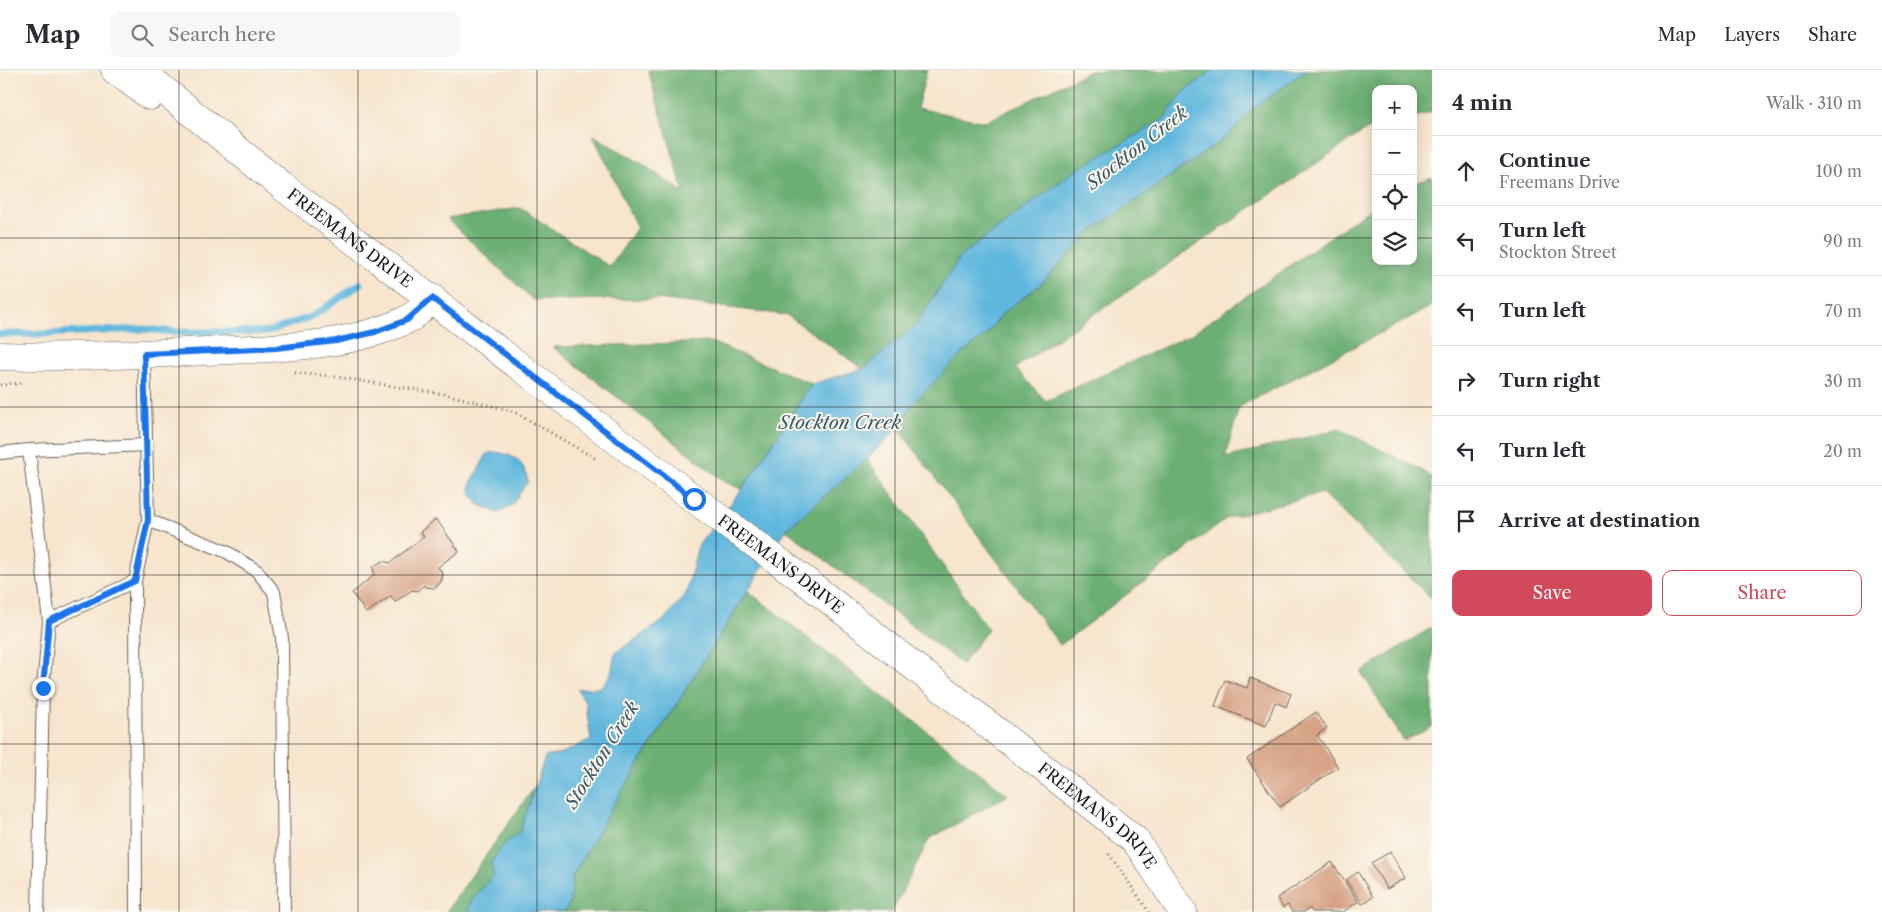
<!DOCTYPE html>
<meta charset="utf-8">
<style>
body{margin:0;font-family:"Libre Caslon Text",serif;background:#f7f7f7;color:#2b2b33}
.controls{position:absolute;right:15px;top:15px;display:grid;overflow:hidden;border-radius:10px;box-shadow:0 2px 12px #0003}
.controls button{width:45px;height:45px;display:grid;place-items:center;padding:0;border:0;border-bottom:1px solid #e1e1e2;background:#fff;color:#2b2b33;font:25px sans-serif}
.stop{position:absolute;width:15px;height:15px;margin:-11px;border:4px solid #1a73e8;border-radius:50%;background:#fff}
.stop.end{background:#1a73e8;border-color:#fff;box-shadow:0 1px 5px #0008}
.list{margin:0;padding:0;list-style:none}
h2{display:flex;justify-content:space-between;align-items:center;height:65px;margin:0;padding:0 20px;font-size:21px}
h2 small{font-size:16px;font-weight:400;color:#7c7c81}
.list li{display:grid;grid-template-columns:32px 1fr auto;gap:15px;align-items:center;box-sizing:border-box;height:70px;padding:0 20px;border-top:1px solid #e1e1e2}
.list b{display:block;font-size:19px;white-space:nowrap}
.list p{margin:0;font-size:16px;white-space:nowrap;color:#7c7c81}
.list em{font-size:16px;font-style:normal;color:#7c7c81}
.actions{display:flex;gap:10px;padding:15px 20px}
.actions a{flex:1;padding:11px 0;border:1px solid #d1495b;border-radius:10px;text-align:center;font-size:18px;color:#d1495b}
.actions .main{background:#d1495b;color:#fff}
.icon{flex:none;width:28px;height:28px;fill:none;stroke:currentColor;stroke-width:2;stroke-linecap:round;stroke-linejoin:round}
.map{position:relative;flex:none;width:1432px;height:842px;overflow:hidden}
header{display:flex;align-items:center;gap:30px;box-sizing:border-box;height:70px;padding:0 25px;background:#fff;border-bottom:1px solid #e1e1e2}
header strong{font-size:24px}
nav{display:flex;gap:28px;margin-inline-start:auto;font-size:18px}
.search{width:350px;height:45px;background:#f7f7f7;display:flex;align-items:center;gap:12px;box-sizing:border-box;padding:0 18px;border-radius:10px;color:#7c7c81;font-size:19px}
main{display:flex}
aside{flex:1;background:#fff}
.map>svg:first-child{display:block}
.forest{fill:#6caf73;stroke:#446648}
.water{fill:#61b7de;stroke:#3e6a7d}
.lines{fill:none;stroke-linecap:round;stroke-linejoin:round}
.stream{stroke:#61b7de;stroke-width:7}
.building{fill:#d7a386}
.service-casing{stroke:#69625a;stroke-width:14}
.tertiary-casing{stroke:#69625a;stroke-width:29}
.secondary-casing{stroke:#69625a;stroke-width:29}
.path{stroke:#69625a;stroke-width:3;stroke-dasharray:1 4;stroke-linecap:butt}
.service{stroke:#fff;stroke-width:12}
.tertiary{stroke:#fff;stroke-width:28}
.secondary{stroke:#fff;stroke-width:28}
.route{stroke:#1a73e8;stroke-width:6}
.grid{fill:none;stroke:#1c1c1c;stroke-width:1;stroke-opacity:0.55}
.labels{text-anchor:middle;stroke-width:4;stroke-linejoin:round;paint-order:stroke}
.street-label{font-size:16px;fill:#1c1c1c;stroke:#fbf7ec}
.water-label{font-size:18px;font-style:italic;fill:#385a6a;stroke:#fbf7ec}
</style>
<header>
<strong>Map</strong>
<div class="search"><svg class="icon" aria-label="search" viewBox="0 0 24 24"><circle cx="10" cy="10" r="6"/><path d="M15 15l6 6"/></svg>Search here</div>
<nav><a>Map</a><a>Layers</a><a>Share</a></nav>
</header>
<main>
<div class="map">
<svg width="1432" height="842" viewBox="0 0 1432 842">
<rect width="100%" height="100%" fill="#fbf7ec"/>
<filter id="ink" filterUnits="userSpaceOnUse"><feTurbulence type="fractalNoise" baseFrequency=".02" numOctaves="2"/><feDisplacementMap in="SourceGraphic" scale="10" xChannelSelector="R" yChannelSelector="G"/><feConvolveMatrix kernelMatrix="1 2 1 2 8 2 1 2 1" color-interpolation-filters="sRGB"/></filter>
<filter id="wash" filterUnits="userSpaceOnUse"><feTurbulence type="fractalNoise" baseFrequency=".0096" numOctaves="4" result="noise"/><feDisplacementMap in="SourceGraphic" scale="20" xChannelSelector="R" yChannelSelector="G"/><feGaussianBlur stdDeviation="1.12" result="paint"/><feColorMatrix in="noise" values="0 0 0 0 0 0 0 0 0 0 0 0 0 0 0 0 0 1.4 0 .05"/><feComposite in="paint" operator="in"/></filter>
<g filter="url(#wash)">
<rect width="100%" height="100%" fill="#f7e5ce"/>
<g class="forest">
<polygon points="648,0 927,0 917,38 985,52 1090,1 1213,0 1183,23 1164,49 1073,102 961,186 915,256 863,299 787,245 658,229 533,230 447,149 520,138 610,197 637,158 593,65 644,95 684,123"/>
<polygon points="1307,0 1432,0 1432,42 1413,47 1413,19 1376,19 1376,57 1367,59 1015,298 1046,331 1192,264 1376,135 1376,191 1413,191 1413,114 1432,107 1432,236 1239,337 1225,388 1339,359 1418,398 1432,407 1432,529 1322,423 1227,448 1060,575 898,358 913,333 962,284 987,264 1003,243 1040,215 1089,163 1225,68 1254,38"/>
<polygon points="711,272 812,314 742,419 725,412 553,277"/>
<polygon points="867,389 988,559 962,594 786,460"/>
<polygon points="748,521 1008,725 929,769 892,842 564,842 570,832 572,807 615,732"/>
<polygon points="1432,557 1432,657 1404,671 1361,602"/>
<polygon points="535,716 520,763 504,774 494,805 472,830 467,842 446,842"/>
</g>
<g class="water">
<polygon points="1213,0 1307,0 1254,38 1225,68 1089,163 1040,215 1003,243 987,264 962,284 913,333 898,358 867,389 786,460 615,732 572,807 570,832 564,842 467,842 472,830 494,805 491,793 504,774 520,762 545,687 563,683 591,669 585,631 577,619 600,618 611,604 615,583 664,550 686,524 698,476 742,419 812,314 863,299 915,256 961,186 1073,102 1164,49 1183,23"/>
<path d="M494,382C514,384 525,392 528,412C515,426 517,437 497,443L478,434L470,422L471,413L487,384Z"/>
</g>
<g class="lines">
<polyline class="stream" points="0,264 42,264 142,259 176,262 267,262 313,246 360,214"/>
</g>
<g id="blocks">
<g class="building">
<polygon points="436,449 459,481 438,497 443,504 441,512 435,518 425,517 424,515 417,521 412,520 395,532 391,526 366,543 352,523 374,505 373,497 382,491 390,493 424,466 420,462"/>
<polygon points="1250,608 1291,624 1286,637 1275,632 1266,656 1215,636 1225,610 1247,618"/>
<polygon points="1316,642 1327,658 1317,665 1338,697 1280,737 1247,689"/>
<polygon points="1390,782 1406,808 1387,819 1371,793"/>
<polygon points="1332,792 1358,832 1343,842 1312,842 1310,838 1304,842 1292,842 1288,835 1283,838 1277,828"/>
<polygon points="1358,802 1373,827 1362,834 1346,810"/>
</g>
</g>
</g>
<g filter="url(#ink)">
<use href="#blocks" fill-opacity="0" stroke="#69625a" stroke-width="1"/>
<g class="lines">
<defs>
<g id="service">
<polyline points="0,383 29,380"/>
<polyline points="148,450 227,482 257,501 274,522 282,568 284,842"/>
<polyline points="49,551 135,511"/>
<polyline points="38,842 43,618 49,551 29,380 147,375"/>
<polyline points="136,842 135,511 148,450 144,284"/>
</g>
<path id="tertiary" d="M0,286C70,288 139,284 208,281C272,278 348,278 406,250C416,246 424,236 432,228"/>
<g id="secondary">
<polyline points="115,0 150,26"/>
<path id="s1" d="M139,0L282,116L694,429L804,510L1135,770L1183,842"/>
</g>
</defs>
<use href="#service" class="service-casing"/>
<use href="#tertiary" class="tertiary-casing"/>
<use href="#secondary" class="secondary-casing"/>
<g class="path">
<polyline points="295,303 330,306 449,325 515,342 598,390"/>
<polyline points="0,315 22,313"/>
<polyline points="1109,784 1149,842"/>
</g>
<use href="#service" class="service"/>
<use href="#tertiary" class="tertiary"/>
<use href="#secondary" class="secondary"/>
</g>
</g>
<g class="lines" filter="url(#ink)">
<polyline class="route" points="43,618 49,551 135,511 148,450 144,284 276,278 336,271 375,262 407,250 432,228 694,429"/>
</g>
<path class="grid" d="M179,0V842M358,0V842M537,0V842M716,0V842M895,0V842M1074,0V842M1253,0V842M0,168H1376M1413,168H1432M0,337H1432M0,505H1432M0,674H1432"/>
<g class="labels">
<g class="street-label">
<text dy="6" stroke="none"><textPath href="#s1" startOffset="270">FREEMANS DRIVE</textPath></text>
<text dy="6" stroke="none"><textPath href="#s1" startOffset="810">FREEMANS DRIVE</textPath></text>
<text dy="6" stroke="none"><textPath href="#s1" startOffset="1215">FREEMANS DRIVE</textPath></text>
</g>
<g class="water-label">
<text transform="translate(1137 78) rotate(-38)" y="6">Stockton Creek</text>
<text x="840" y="359">Stockton Creek</text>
<text transform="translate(602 685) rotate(-58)" y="6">Stockton Creek</text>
</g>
</g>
</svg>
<div class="controls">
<button>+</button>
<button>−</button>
<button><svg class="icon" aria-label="locate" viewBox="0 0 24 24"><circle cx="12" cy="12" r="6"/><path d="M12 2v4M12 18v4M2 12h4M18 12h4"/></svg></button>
<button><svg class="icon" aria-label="layers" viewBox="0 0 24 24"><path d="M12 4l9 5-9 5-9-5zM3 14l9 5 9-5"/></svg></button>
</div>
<div class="stop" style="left:694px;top:429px"></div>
<div class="stop end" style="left:43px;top:618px"></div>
</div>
<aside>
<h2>4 min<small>Walk · 310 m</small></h2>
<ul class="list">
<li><svg class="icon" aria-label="ahead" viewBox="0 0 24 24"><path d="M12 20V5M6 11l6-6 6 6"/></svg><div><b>Continue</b><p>Freemans Drive</p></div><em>100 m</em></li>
<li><svg class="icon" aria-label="left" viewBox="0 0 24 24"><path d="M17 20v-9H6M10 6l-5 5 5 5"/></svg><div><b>Turn left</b><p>Stockton Street</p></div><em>90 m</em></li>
<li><svg class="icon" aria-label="left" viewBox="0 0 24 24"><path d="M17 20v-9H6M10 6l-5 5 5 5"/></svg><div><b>Turn left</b></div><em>70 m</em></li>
<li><svg class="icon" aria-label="right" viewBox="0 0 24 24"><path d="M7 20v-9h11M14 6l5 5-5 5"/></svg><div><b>Turn right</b></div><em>30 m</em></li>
<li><svg class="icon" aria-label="left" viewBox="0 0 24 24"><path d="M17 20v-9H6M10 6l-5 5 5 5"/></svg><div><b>Turn left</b></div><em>20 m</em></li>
<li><svg class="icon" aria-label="arrive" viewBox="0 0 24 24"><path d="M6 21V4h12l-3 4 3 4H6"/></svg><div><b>Arrive at destination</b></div></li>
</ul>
<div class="actions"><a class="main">Save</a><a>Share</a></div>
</aside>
</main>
